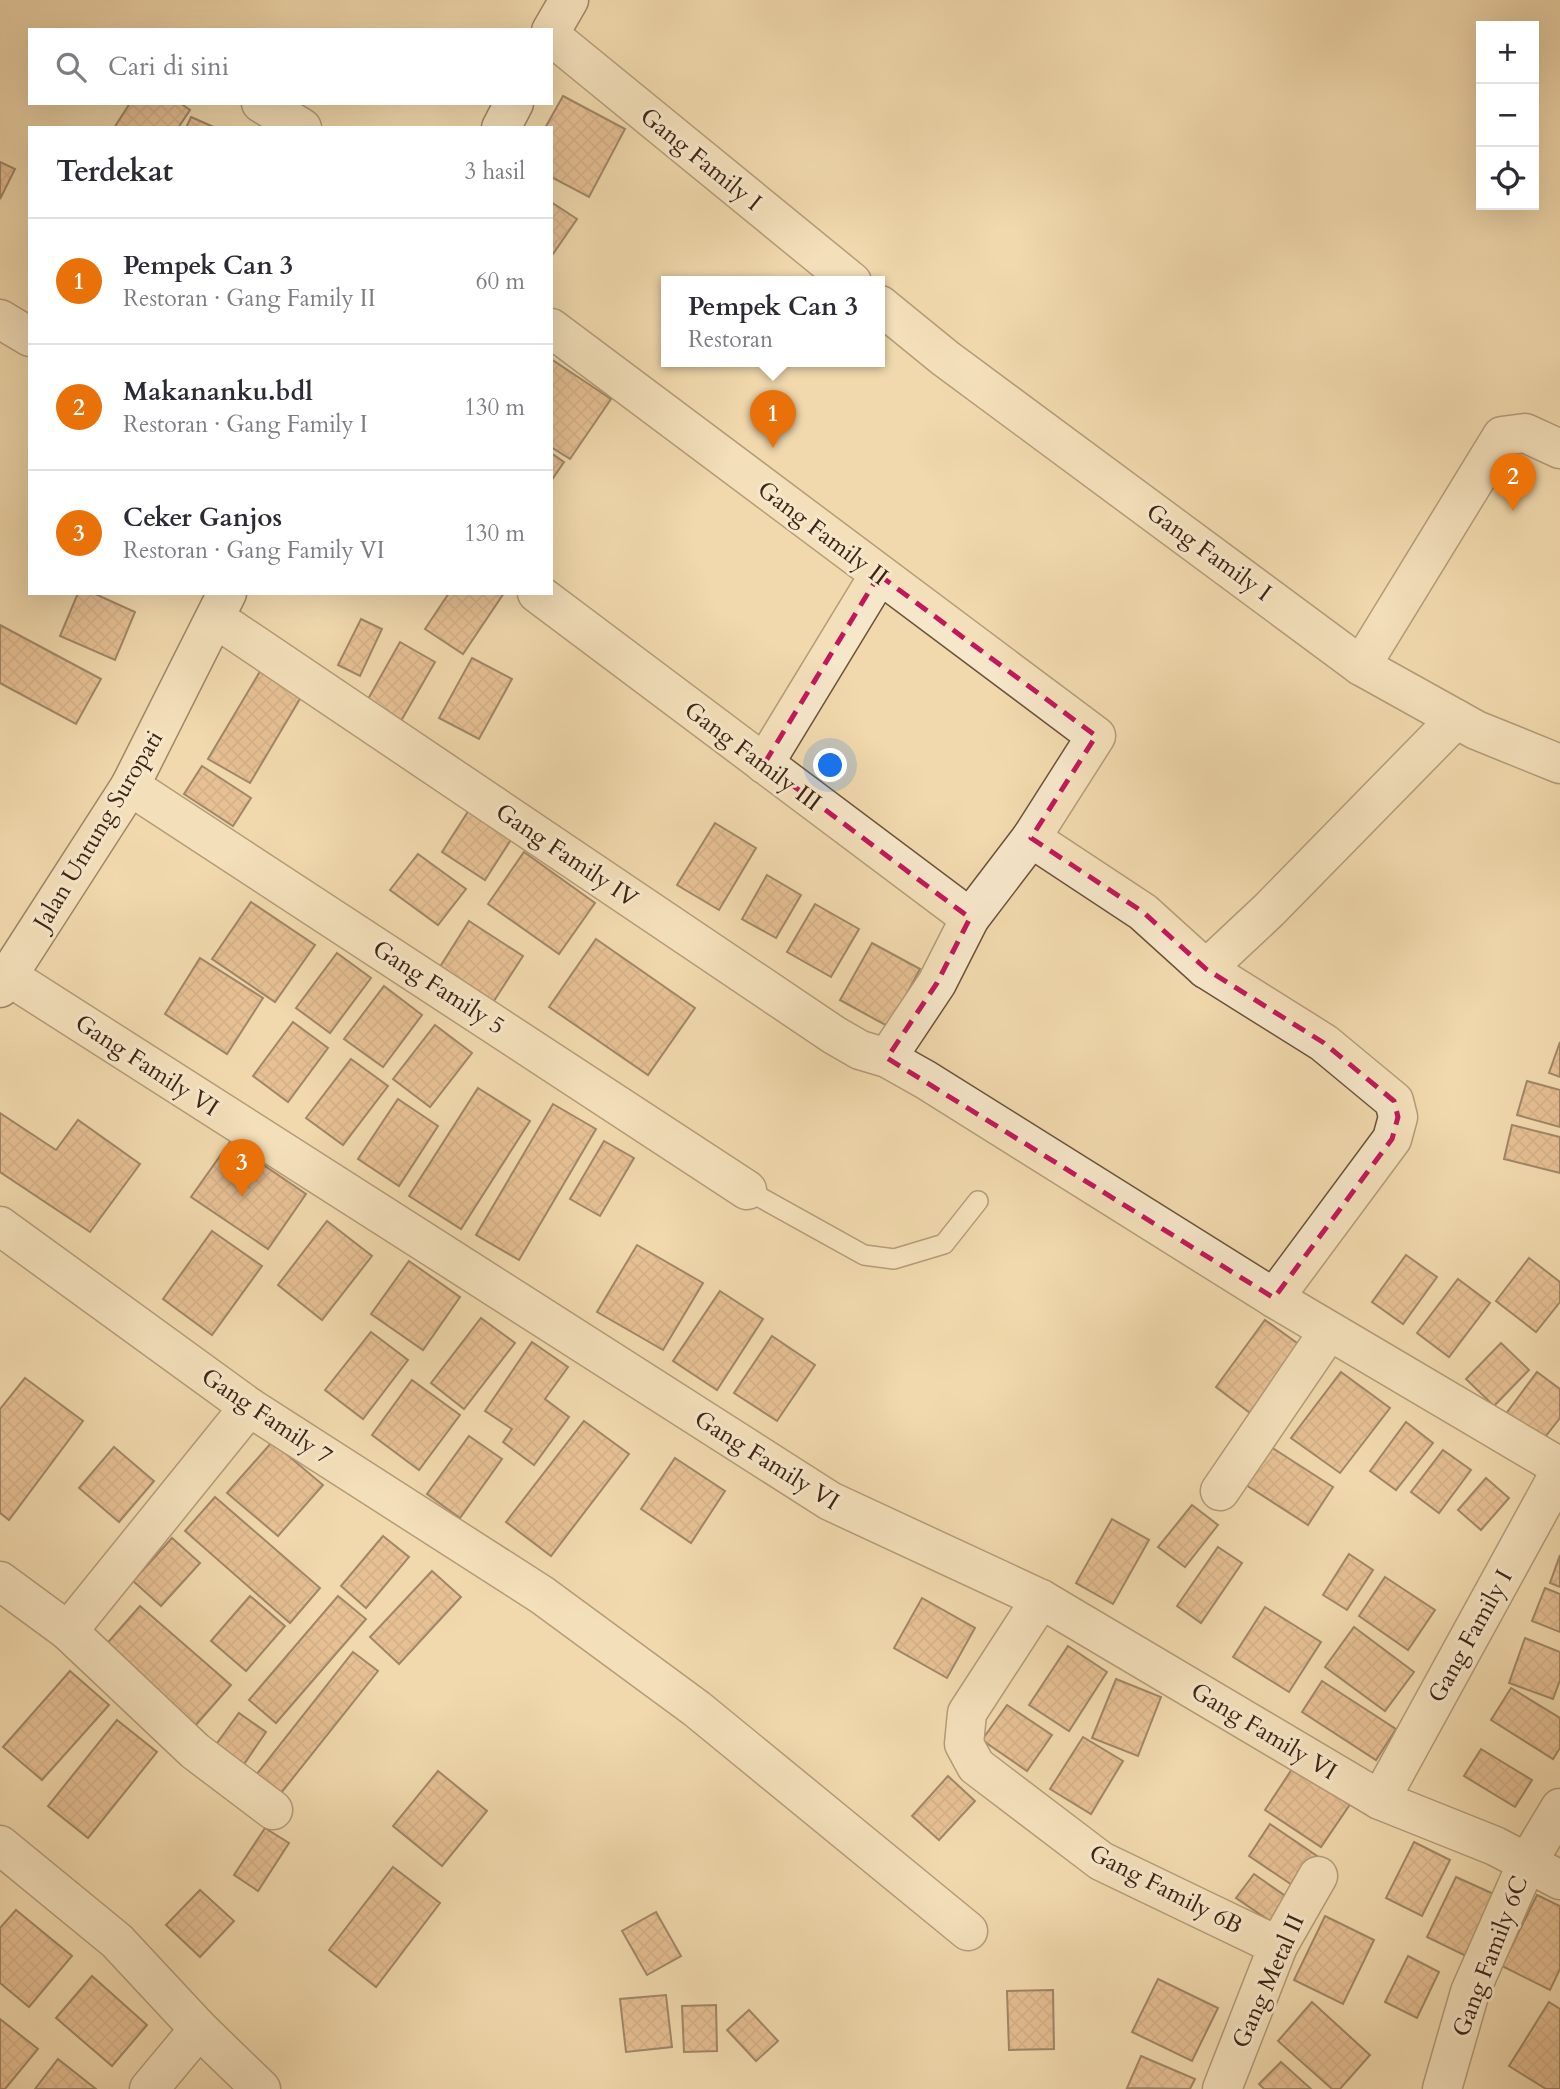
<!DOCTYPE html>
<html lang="id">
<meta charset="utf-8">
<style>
body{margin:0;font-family:Cardo,serif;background:#f2f2f3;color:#2b2b33}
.controls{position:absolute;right:21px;top:21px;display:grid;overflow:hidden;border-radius:0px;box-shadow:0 7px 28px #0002}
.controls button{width:63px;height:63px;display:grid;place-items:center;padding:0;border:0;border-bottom:2px solid #e1e1e2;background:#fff;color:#2b2b33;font:35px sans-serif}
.you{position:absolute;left:831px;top:766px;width:24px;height:24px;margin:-18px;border:5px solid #fff;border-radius:50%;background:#1a73e8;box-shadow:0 0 0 10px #1a73e833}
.badge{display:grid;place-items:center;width:46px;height:46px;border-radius:50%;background:#7c3aed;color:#fff;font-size:23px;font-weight:700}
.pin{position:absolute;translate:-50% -58px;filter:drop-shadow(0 2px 4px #0008)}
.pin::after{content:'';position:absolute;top:37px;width:24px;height:21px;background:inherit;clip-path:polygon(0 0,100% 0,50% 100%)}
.popup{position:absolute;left:661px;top:276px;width:224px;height:91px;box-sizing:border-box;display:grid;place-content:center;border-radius:0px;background:#fff;filter:drop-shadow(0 2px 5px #0005);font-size:23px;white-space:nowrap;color:#7c7c81}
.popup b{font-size:26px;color:#2b2b33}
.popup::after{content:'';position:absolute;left:50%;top:100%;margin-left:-14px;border:14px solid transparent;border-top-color:#fff}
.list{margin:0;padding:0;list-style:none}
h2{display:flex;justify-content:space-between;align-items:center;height:91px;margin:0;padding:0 28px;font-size:30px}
h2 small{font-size:23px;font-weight:400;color:#7c7c81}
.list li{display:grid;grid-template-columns:46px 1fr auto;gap:21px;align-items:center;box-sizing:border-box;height:126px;padding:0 28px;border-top:2px solid #e1e1e2}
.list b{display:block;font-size:26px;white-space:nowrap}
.list p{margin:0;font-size:23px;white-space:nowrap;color:#7c7c81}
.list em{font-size:23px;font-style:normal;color:#7c7c81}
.icon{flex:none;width:38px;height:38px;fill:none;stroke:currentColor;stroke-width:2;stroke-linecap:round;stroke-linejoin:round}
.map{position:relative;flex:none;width:1560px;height:2089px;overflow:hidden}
.search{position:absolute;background:#fff;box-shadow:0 7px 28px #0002;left:28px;top:28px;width:525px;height:77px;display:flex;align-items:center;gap:18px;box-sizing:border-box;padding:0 24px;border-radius:0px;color:#7c7c81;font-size:26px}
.panel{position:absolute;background:#fff;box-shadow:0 7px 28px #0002;left:28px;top:126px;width:525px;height:469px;border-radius:0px}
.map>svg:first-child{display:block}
.building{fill:url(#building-cross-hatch);stroke:#3f2515;stroke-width:2}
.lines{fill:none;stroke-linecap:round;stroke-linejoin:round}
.service-casing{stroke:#6c523b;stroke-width:22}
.minor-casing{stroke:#6c523b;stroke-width:41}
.secondary-casing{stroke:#3f2515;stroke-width:41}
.service{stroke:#f6e6ca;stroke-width:19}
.minor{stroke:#f6e6ca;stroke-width:38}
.secondary{stroke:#f6e6ca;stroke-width:38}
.marked{fill:none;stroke:#c2185b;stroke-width:5;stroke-dasharray:14 9;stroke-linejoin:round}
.labels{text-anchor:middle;stroke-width:6;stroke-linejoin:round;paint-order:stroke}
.street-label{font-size:24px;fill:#3f2515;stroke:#f6e6ca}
</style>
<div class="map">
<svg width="1560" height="2089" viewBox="0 0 1560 2089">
<defs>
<pattern id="building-cross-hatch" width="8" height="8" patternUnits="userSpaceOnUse" patternTransform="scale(1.75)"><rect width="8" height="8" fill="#dca275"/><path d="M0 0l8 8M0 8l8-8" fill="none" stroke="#b4845f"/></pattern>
</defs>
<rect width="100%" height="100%" fill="#f1d9ad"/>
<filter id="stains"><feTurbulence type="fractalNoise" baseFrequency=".00286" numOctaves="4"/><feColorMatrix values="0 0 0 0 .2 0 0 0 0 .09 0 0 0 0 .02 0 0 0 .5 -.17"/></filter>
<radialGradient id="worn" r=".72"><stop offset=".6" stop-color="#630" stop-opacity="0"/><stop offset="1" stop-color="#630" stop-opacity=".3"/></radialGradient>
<g class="building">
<polygon points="563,96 625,129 589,197 551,177 551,128 545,128"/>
<polygon points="130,103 180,103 190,110 178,128 114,128"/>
<polygon points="191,117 216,128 186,128"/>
<polygon points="0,162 15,169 0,199"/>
<polygon points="551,202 577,219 553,254 551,253"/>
<polygon points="551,359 611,399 570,459 551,447"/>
<polygon points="551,453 564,462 551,481"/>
<polygon points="78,593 93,593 135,612 115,660 60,636"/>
<polygon points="449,593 504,593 463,654 425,629"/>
<polygon points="361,619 382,629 360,676 338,665"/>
<polygon points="0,625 101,679 76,724 0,683"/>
<polygon points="400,642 435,662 397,728 363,708"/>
<polygon points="472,658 512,679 479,739 439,718"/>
<polygon points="262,668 304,692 250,783 208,759"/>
<polygon points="202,766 251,798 233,826 184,794"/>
<polygon points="471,807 514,835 485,880 442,852"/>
<polygon points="715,823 756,848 719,910 677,885"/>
<polygon points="524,852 595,903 559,954 488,904"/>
<polygon points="418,854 466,889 438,925 390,890"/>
<polygon points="767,875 801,895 776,938 742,919"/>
<polygon points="251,902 315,945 275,1002 212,959"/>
<polygon points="815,904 859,929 831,977 787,952"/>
<polygon points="469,921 523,956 492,1004 438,970"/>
<polygon points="596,939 695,1008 648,1075 549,1007"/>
<polygon points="872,943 920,969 889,1027 840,1000"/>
<polygon points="337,953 371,978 330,1033 296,1008"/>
<polygon points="200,958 263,998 227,1054 165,1014"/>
<polygon points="384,986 422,1015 383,1067 344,1039"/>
<polygon points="293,1022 328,1048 288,1102 253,1076"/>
<polygon points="435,1025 472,1053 430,1107 393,1079"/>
<polygon points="1560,1042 1560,1077 1549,1073"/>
<polygon points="351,1059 388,1086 343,1145 306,1118"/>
<polygon points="1527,1081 1560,1090 1560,1127 1517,1115"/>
<polygon points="478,1088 530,1121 461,1229 409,1196"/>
<polygon points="398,1099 438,1126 399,1186 358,1159"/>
<polygon points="553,1104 596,1129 519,1260 476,1235"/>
<polygon points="0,1113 56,1150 78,1120 140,1164 90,1232 0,1172"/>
<polygon points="1512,1125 1560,1137 1560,1173 1504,1159"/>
<polygon points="604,1141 634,1158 600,1216 570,1199"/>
<polygon points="230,1142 306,1194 268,1249 191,1197"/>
<polygon points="327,1221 372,1256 322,1320 278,1285"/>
<polygon points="212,1231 262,1266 212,1335 163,1299"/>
<polygon points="637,1245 703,1283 663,1350 597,1312"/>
<polygon points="1406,1255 1437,1277 1403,1324 1372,1302"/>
<polygon points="1529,1258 1560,1282 1560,1302 1536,1332 1496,1301"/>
<polygon points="409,1261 460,1297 423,1350 371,1314"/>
<polygon points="1458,1279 1490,1303 1449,1357 1417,1333"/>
<polygon points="720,1291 763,1319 717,1390 673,1361"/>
<polygon points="481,1318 515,1343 464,1409 431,1383"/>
<polygon points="1265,1320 1304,1348 1254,1416 1216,1387"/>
<polygon points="371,1332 408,1360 363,1419 325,1390"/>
<polygon points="772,1336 815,1365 777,1421 734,1393"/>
<polygon points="532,1342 568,1367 545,1399 569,1417 534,1465 503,1442 512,1429 485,1411"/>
<polygon points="1501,1343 1529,1370 1494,1406 1466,1379"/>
<polygon points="1341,1372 1390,1408 1340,1473 1291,1438"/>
<polygon points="1537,1372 1560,1389 1560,1418 1538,1446 1502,1419"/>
<polygon points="25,1378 83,1421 9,1520 0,1513 0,1409"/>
<polygon points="412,1380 460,1415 419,1470 372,1435"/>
<polygon points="584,1421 629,1454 551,1556 506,1522"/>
<polygon points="1406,1422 1433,1443 1396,1490 1370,1471"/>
<polygon points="469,1436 502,1459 460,1518 427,1494"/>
<polygon points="272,1442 323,1485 278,1536 227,1493"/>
<polygon points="114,1447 154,1481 119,1522 79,1488"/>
<polygon points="1271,1447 1333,1487 1308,1525 1246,1485"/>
<polygon points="1443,1450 1471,1470 1439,1513 1411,1492"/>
<polygon points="675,1458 725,1491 691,1543 641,1509"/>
<polygon points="1486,1478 1509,1498 1481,1530 1458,1510"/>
<polygon points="215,1497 320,1588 290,1623 185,1531"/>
<polygon points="1192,1505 1218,1525 1185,1567 1158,1547"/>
<polygon points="1112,1519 1149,1540 1113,1604 1076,1583"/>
<polygon points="383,1536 409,1557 366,1608 341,1586"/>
<polygon points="172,1538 200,1563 161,1606 133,1581"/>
<polygon points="1218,1547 1242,1563 1201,1623 1177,1606"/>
<polygon points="1349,1554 1373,1570 1347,1610 1323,1595"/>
<polygon points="1560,1555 1560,1587 1550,1583"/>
<polygon points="432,1571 461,1597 399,1664 370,1637"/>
<polygon points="1385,1577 1435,1610 1408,1650 1359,1616"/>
<polygon points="1545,1588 1560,1594 1560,1632 1532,1621"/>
<polygon points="250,1596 285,1626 246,1671 211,1641"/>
<polygon points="338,1596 366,1619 276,1723 249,1700"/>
<polygon points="922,1598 975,1628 947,1678 894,1648"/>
<polygon points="140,1606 231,1685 195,1726 103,1648"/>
<polygon points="1265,1607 1321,1642 1289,1692 1233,1657"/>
<polygon points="1354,1627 1414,1672 1385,1711 1325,1667"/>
<polygon points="1525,1638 1560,1652 1560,1680 1553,1699 1509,1683"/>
<polygon points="1068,1646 1107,1672 1069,1731 1029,1705"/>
<polygon points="353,1652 378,1671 273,1803 249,1784"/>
<polygon points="70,1671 109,1705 42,1780 3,1747"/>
<polygon points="1116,1679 1161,1697 1138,1756 1092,1738"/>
<polygon points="1322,1681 1396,1729 1376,1760 1302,1712"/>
<polygon points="1511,1688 1560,1718 1560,1748 1553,1759 1491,1720"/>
<polygon points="1007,1705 1052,1735 1027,1771 982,1740"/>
<polygon points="239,1713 266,1732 240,1770 212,1750"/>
<polygon points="117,1720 157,1752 88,1838 48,1806"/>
<polygon points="1083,1737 1123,1761 1091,1814 1050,1789"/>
<polygon points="1481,1749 1532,1780 1515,1807 1464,1776"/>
<polygon points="1298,1760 1355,1797 1321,1847 1265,1810"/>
<polygon points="438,1771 487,1811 442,1866 393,1826"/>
<polygon points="948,1776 975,1801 939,1840 912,1816"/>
<polygon points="1270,1824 1320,1858 1298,1889 1249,1856"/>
<polygon points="265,1828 289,1843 258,1891 234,1875"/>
<polygon points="1414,1842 1450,1860 1422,1916 1386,1898"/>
<polygon points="393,1867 440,1903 376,1987 329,1950"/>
<polygon points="1254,1874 1294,1902 1277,1926 1236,1898"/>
<polygon points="1456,1877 1496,1895 1466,1956 1427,1937"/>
<polygon points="200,1890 234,1921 200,1957 166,1925"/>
<polygon points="1537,1895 1560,1906 1560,1969 1550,1990 1502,1966"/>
<polygon points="16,1910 72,1956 29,2007 0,1983 0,1928"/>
<polygon points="656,1912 681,1956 647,1975 622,1931"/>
<polygon points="1325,1916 1374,1940 1343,2004 1294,1980"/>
<polygon points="1408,1956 1439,1972 1417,2018 1385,2002"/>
<polygon points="92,1976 147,2025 112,2066 56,2018"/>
<polygon points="1158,1979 1218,2008 1192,2061 1132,2032"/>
<polygon points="1053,1990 1054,2049 1009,2050 1007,1991"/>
<polygon points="666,1995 672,2047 626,2052 620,1999"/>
<polygon points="1312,2002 1370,2055 1340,2089 1332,2089 1278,2041"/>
<polygon points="1549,2002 1560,2009 1560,2089 1546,2089 1509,2066"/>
<polygon points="716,2005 717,2051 684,2052 682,2006"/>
<polygon points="749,2010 778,2041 756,2061 727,2030"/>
<polygon points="0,2019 38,2049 5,2089 0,2089"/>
<polygon points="1141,2056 1195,2079 1190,2089 1127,2088"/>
<polygon points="58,2059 96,2089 35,2089"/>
<polygon points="1281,2062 1311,2089 1264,2089 1259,2084"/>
</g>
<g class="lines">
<defs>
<polyline id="service" points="747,1190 864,1255 894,1259 944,1244 978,1201"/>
<g id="minor">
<polyline points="551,36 852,282"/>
<polyline points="261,103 302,128"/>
<polyline points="880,305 945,358 1361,666 1476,730 1560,764"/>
<polyline points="0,319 30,337"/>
<polyline points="551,328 1096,736 1031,838 970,918 937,983 887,1058"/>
<polyline points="537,593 970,918"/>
<polyline points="215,618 834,1035 860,1050 887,1058 926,1080 1274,1298 1560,1467"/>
<polyline points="1361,666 1502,436 1525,433 1560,449"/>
<polyline points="764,764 879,575"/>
<polyline points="130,786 747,1190"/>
<polyline points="1031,838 1143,912 1206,969 1269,910 1456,719"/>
<polyline points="1206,969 1324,1043 1394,1101 1398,1117 1392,1139 1274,1298"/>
<polyline points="8,976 830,1501 1041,1599 1380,1800 1495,1846 1560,1880"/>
<polyline points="0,1226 249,1407 542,1595 697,1709 968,1931"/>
<polyline points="1220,1491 1329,1331"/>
<polyline points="0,1581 68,1631 249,1407"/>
<polyline points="1041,1599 967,1713 964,1744 976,1766 1101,1861 1278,1946"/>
<polyline points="68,1631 195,1751 273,1810"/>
<polyline points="1380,1800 1560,1472"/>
<polyline points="0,1845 117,1941 199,2029 261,2089"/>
<polyline points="149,2089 199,2029"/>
<polyline points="1222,2089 1278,1946 1318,1876"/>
<polyline points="1442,2089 1470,1992 1527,1863 1560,1808"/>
</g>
<g id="secondary">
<polyline points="551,31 569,0"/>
<polyline points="501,128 514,103"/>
<polyline points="0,988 130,786 227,593"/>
</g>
</defs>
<use href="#service" class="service-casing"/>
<use href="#minor" class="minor-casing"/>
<use href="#secondary" class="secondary-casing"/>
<use href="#service" class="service"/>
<use href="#minor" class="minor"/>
<use href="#secondary" class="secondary"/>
</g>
<path d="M0 0H1560V2089H0ZM879,575L1096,736L1031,838L1143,912L1206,969L1324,1043L1394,1101L1398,1117L1392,1139L1274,1298L887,1058L937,983L970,918L764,764Z" fill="#f1d9ad" fill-opacity=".55" fill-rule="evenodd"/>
<path class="marked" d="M879,575L1096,736L1031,838L1143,912L1206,969L1324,1043L1394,1101L1398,1117L1392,1139L1274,1298L887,1058L937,983L970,918L764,764Z"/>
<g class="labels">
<g class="street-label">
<text transform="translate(701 159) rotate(39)" y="8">Gang Family I</text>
<text transform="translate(823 533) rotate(37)" y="8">Gang Family II</text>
<text transform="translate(1209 552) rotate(36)" y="8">Gang Family I</text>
<text transform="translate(753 756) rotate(37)" y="8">Gang Family III</text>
<text transform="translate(98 830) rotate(-59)" y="8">Jalan Untung Suropati</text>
<text transform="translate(567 855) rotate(34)" y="8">Gang Family IV</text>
<text transform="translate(439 987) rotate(33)" y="8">Gang Family 5</text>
<text transform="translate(147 1065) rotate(33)" y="8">Gang Family VI</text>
<text transform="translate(267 1416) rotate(34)" y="8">Gang Family 7</text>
<text transform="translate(767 1460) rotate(32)" y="8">Gang Family VI</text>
<text transform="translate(1470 1636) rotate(-61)" y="8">Gang Family I</text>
<text transform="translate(1264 1731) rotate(31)" y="8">Gang Family VI</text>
<text transform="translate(1166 1889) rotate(27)" y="8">Gang Family 6B</text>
<text transform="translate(1490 1956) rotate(-69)" y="8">Gang Family 6C</text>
<text transform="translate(1268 1981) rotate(-66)" y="8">Gang Metal II</text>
</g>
</g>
<rect width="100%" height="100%" filter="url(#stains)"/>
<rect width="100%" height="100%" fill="url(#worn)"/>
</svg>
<div class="controls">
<button>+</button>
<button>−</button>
<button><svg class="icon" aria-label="locate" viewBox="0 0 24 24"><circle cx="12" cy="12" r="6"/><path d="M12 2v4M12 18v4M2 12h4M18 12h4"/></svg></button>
</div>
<div class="you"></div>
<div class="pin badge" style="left:773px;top:448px;background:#e8710a">1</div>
<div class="popup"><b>Pempek Can 3</b>Restoran</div>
<div class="pin badge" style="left:1513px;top:511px;background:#e8710a">2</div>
<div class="pin badge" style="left:242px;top:1197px;background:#e8710a">3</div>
<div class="search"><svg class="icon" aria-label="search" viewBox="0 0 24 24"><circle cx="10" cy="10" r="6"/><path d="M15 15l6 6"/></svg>Cari di sini</div>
<section class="panel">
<h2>Terdekat<small>3 hasil</small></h2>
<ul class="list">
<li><span class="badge" style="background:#e8710a">1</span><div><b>Pempek Can 3</b><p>Restoran · Gang Family II</p></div><em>60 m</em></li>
<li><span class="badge" style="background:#e8710a">2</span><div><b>Makananku.bdl</b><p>Restoran · Gang Family I</p></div><em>130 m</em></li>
<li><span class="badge" style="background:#e8710a">3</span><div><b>Ceker Ganjos</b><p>Restoran · Gang Family VI</p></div><em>130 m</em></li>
</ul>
</section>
</div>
